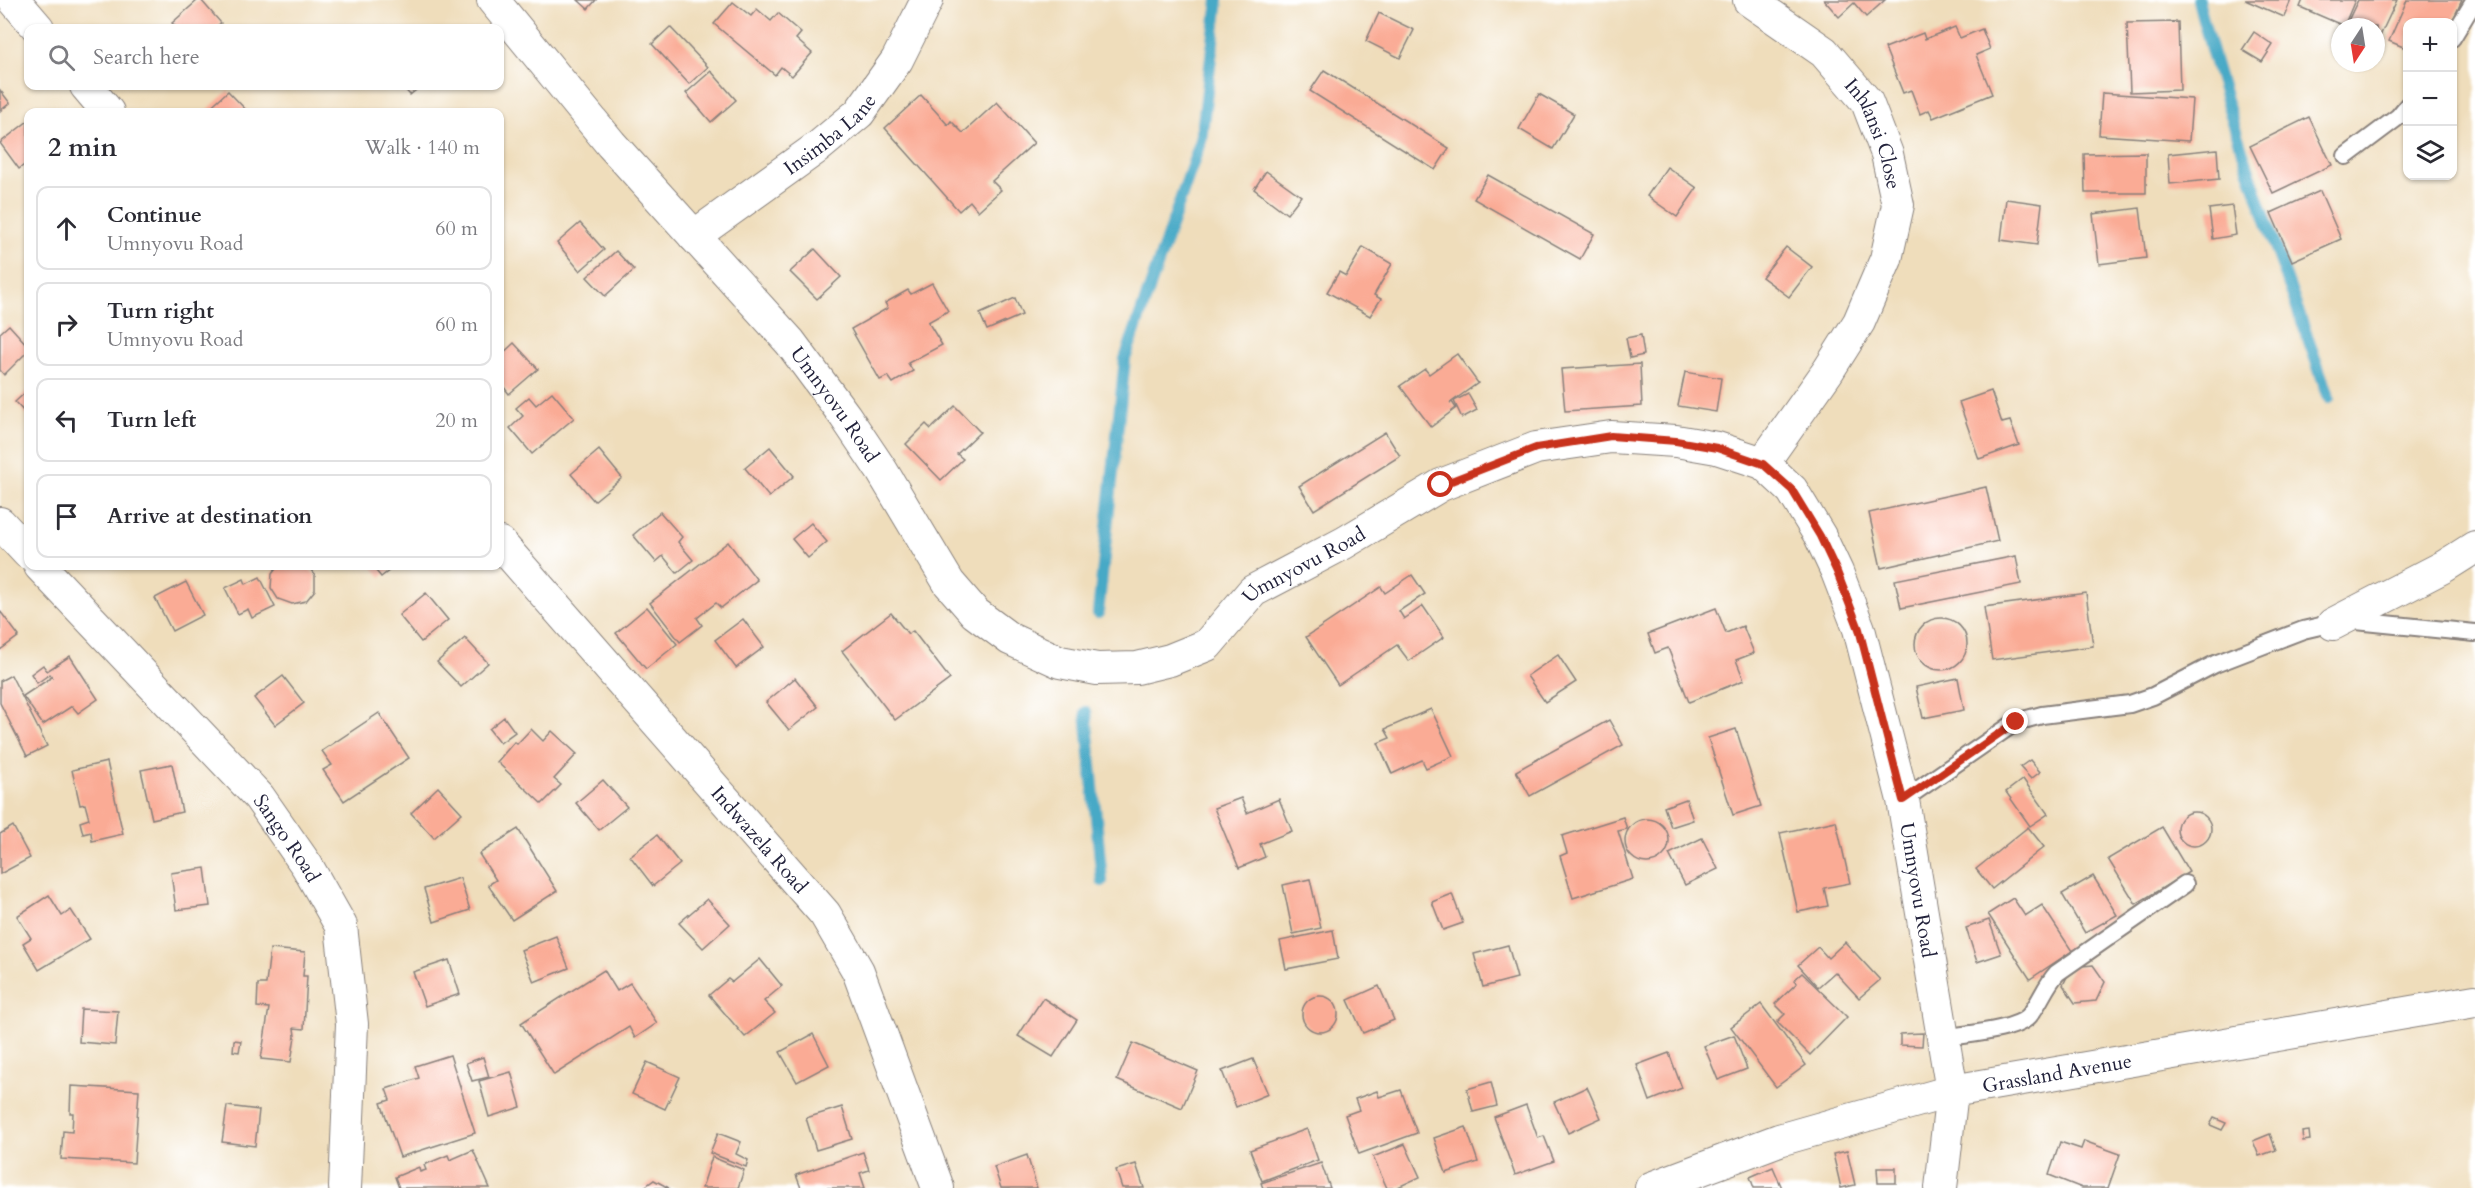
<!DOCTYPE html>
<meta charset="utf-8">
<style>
body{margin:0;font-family:Cardo,serif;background:#f7f7f7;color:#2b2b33}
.controls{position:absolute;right:18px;top:18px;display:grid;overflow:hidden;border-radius:12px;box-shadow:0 2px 4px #0004}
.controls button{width:54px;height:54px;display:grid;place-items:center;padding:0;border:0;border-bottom:2px solid #e1e1e2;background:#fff;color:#2b2b33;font:30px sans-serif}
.compass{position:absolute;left:2331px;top:18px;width:54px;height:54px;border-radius:50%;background:#fff;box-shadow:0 2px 4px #0004;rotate:192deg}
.stop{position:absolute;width:18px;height:18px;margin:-14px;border:4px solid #c8321e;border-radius:50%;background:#fff}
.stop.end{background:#c8321e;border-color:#fff;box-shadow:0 2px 6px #0008}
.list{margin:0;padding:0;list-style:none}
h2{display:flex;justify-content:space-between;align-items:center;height:78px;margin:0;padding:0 24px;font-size:26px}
h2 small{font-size:20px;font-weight:400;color:#7c7c81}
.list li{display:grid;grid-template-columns:39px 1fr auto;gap:18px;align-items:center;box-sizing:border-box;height:84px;margin:0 12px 12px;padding:0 12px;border:2px solid #e1e1e2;border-radius:12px}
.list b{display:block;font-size:22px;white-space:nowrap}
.list p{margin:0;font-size:20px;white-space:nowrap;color:#7c7c81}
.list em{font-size:20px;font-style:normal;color:#7c7c81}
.icon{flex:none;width:33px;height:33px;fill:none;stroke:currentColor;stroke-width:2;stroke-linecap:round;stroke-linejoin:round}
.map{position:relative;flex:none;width:2475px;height:1188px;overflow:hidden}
.search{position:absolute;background:#fff;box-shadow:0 2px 4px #0004;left:24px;top:24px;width:480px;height:66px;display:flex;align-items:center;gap:15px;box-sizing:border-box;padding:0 21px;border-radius:12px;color:#7c7c81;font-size:22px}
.panel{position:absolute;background:#fff;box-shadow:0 2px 4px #0004;left:24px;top:108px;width:480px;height:462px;border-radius:12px}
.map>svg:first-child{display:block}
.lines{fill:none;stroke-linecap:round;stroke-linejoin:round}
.stream{stroke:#47a9c6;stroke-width:12}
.building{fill:#faab95}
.lane-casing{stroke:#88807b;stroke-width:20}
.street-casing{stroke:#88807b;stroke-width:34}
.lane{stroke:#fff;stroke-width:16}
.street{stroke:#fff;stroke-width:32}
.route{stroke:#c8321e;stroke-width:8}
.labels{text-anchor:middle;stroke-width:4.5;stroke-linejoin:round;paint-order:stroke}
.street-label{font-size:20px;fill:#22223b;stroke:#fff}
</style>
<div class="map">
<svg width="2475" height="1188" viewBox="0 0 2475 1188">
<rect width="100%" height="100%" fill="#fff"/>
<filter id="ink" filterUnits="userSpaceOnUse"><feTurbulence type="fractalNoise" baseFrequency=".0167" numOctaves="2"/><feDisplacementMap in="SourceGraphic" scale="12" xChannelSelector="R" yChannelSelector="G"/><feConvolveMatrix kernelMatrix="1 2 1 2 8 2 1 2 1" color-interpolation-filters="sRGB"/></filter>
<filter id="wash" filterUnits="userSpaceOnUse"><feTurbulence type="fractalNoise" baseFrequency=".008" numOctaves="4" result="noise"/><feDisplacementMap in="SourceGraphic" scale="24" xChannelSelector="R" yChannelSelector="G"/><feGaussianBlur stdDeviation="1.35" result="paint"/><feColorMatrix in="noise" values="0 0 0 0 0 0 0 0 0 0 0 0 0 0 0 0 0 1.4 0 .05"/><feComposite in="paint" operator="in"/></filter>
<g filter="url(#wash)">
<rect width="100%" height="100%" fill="#efddbb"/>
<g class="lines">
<g class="stream">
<path d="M2198,0C2232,135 2283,266 2329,398"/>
<polyline points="1098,613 1125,359 1201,140 1218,0"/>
<polyline points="1086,712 1102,881"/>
</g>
</g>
<g id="blocks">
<g class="building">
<polygon points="198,0 201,0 221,23 214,28 177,28 172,23"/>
<polygon points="578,0 596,0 588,9"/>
<polygon points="1824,0 1885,0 1866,17 1854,3 1839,17"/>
<polygon points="2245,0 2291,0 2284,17"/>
<polygon points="2303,0 2355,0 2344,26 2300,7"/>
<polygon points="2358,0 2397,0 2380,36 2376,34 2376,27 2345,27"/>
<polygon points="2407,0 2462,0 2452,22 2408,22 2408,49 2389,41"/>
<polygon points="733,2 751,16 757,9 771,21 778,13 801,33 796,39 812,53 792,76 781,67 775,75 714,24"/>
<polygon points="1379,13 1414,30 1400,58 1366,41"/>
<polygon points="2178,22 2180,90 2130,92 2127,23"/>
<polygon points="670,27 708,67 689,84 652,44"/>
<polygon points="1955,27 1960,38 1982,29 1990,49 1976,55 1992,94 1933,118 1929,110 1920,114 1911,90 1903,93 1885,48 1923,33 1925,39"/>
<polygon points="2254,32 2273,45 2262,62 2242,50"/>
<polygon points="1324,70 1449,148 1435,170 1310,91"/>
<polygon points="711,71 736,100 711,122 686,93"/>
<polygon points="402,86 421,86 410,95"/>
<polygon points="0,90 10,103 0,111"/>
<polygon points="228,91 248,112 205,112"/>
<polygon points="2102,93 2192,99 2189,141 2099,135"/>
<polygon points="1539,94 1574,114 1553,149 1519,129"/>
<polygon points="921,95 948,125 951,121 963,133 997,102 1034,143 992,181 1001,190 978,211 970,201 959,211 885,128"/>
<polygon points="2309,117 2332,165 2273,193 2250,146"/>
<polygon points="28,121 28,162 19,169 0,143"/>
<polygon points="2217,149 2219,179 2170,184 2168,154"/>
<polygon points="2146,153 2146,193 2085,193 2084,154"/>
<polygon points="1667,167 1697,188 1677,217 1647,196"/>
<polygon points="1266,171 1301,196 1287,214 1254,189"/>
<polygon points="1488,175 1594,234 1580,259 1474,199"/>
<polygon points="2320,191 2341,239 2292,261 2271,213"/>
<polygon points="2006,199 2042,204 2037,245 2001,240"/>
<polygon points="2232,206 2236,235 2213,239 2209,209"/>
<polygon points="2140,208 2146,258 2099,264 2093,214"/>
<polygon points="580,223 604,250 580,271 557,243"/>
<polygon points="1363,247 1392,264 1374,295 1381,299 1370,316 1327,292 1339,272 1346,276"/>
<polygon points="1786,247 1812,267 1789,297 1762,277"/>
<polygon points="815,249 841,277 817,299 790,272"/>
<polygon points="616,251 634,270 605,296 587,277"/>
<polygon points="932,283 948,311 928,322 942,345 908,363 913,371 893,383 888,376 880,380 851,329 888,308 885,303 908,290 911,294"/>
<polygon points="1015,298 1022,315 987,330 980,314"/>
<polygon points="9,325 28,346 28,351 4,375 0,370 0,333"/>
<polygon points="1641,335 1644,355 1630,358 1626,338"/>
<polygon points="514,343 538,369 509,394 500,382 500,356"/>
<polygon points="1457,354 1478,383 1450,403 1452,402 1456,408 1431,427 1400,386 1425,369 1429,374"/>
<polygon points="1640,364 1642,406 1565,411 1561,369"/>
<polygon points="1685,372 1721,378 1716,412 1678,406"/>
<polygon points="28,390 28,416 15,402"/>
<polygon points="1991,391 2002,423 2010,421 2019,445 1979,459 1959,402"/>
<polygon points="552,392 574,418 532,454 510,428 523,416 516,408 529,397 536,405"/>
<polygon points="1468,394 1477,410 1462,418 1454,401"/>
<polygon points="955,406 980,432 957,454 963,459 941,480 906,444 926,424 931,429"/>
<polygon points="1385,432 1400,456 1314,510 1299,486"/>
<polygon points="770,447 794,476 769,497 745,468"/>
<polygon points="599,450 622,478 594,501 571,474"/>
<polygon points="1986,487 1998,541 1881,568 1869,513"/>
<polygon points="660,512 682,537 678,542 693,560 677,573 663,556 656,562 633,535"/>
<polygon points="811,523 827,542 808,558 792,539"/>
<polygon points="728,542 757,580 721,608 716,603 697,618 702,625 680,642 650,603"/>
<polygon points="2016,556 2021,584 1901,608 1895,580"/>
<polygon points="278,566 308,566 315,575 315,590 306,601 292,604 278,599 271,588 272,574"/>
<polygon points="372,566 395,566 381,577"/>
<polygon points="1412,575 1425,594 1399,611 1404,619 1423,606 1444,637 1409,661 1397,645 1338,685 1306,637 1381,587 1385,593"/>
<polygon points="260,577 275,607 252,618 248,609 238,614 225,588 244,579 246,584"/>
<polygon points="186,582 203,615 172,631 155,598"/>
<polygon points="426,593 448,620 421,642 399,615"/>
<polygon points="2086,593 2093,646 1992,660 1984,607"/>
<polygon points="647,607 677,644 646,669 616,633"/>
<polygon points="1716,608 1726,633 1743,626 1754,653 1736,660 1744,680 1689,702 1668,648 1655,653 1648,634"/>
<polygon points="0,611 19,636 0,650"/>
<polygon points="891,613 908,634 913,631 950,679 895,720 842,651"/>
<circle cx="1941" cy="644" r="26"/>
<polygon points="743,619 764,647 736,668 715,640"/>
<polygon points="465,638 488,663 461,687 437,662"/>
<polygon points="1558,655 1576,682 1545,702 1527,676"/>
<polygon points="70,656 98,699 78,713 72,706 43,725 23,696 52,677 50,674 37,683 31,674 43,665 47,671"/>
<polygon points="11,675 47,746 27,756 0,703 0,681"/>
<polygon points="283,676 304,703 275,725 254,698"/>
<polygon points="795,678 818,707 789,730 766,702"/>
<polygon points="1958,678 1964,710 1923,718 1916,687"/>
<polygon points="1431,709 1453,756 1426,768 1422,760 1392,774 1378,743 1390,738 1385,729"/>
<polygon points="379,713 409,758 344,801 323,770 332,765 322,751"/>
<polygon points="504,717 515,732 500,743 489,729"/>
<polygon points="1609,720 1623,745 1530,796 1516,771"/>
<polygon points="531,729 543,741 552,731 577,754 554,779 561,785 542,804 497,762 514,742 517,744"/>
<polygon points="1736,729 1761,806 1733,815 1708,738"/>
<polygon points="2030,760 2040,772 2031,779 2020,767"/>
<polygon points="107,762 123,834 92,841 91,832 83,834 80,822 89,819 85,804 80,805 72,770"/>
<polygon points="172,764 182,812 152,819 141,770"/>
<polygon points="2023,779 2048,814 2030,826 2006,792"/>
<polygon points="603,780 627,807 599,830 576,803"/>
<polygon points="438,787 462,813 434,838 411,813"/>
<polygon points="1241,798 1247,813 1279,799 1292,831 1260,844 1265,857 1239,868 1214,808"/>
<polygon points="1686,799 1693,820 1671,827 1664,807"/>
<circle cx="2194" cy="829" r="17"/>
<polygon points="1623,817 1627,829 1618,831 1633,879 1573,898 1560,856 1567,853 1562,836"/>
<circle cx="1647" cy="841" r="22"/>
<polygon points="1836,821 1850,883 1824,888 1828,906 1798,912 1780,833"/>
<polygon points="13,826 30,858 0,874 0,834"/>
<polygon points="2028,827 2044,847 1992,889 1976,869"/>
<polygon points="2162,827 2189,872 2136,904 2108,859"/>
<polygon points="518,829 557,891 512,920 488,885 496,880 479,854"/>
<polygon points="657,835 680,864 653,886 630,856"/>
<polygon points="1702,838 1718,869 1685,885 1669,854"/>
<polygon points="205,868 210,906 176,910 171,873"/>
<polygon points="2093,876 2117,915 2085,933 2062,894"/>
<polygon points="460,878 470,910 434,922 424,889"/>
<polygon points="1310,879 1321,928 1293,934 1283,885"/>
<polygon points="1452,894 1463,923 1443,930 1432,902"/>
<polygon points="49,895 62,916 71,910 90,939 39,970 23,943 31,938 17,916"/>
<polygon points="2013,898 2025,916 2042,905 2072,951 2030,979 1988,914"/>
<polygon points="707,899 730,924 703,948 679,923"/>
<polygon points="1989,920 2001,954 1977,962 1966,928"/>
<polygon points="1333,930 1338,959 1286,969 1280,941"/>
<polygon points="556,936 569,968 534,982 521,950"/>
<polygon points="1845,942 1880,980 1859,998 1835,972 1818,987 1798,965 1818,947 1828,958"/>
<polygon points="1508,945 1517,978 1483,987 1474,954"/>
<polygon points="270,949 305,952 303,976 307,976 304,1029 294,1028 295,1036 291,1062 261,1059 269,1008 257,1007 258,984 266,984"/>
<polygon points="760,959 782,986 764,1001 775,1013 745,1037 709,995 728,979 732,982"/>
<polygon points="449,960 460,994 425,1006 413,972"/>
<polygon points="2093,965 2105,982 2096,1001 2075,1003 2063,985 2072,967"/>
<polygon points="604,970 617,991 630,983 657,1023 635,1038 629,1027 554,1075 521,1023"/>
<polygon points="1802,973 1847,1017 1810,1055 1777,1022 1785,1014 1775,1004 1797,983 1794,980"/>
<polygon points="1379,986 1394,1020 1363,1033 1348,1000"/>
<circle cx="1320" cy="1014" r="18"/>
<polygon points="1043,998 1077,1020 1053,1057 1018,1036"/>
<polygon points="1761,1004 1806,1065 1776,1087 1731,1027"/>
<polygon points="81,1009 118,1011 115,1045 79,1042"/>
<polygon points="1923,1033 1922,1046 1900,1045 1900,1034"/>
<polygon points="813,1034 829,1065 797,1082 780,1052"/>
<polygon points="1734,1035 1747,1069 1718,1080 1704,1046"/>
<polygon points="234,1040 241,1041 239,1052 233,1051"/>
<polygon points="1133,1043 1198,1071 1182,1108 1117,1080"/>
<polygon points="1669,1053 1682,1088 1650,1101 1637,1065"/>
<polygon points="450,1055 475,1133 400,1157 381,1103 390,1100 386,1089 419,1078 415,1066"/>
<polygon points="483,1057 489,1077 472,1081 466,1063"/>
<polygon points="1253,1059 1268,1094 1236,1107 1222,1071"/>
<polygon points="647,1062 680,1077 665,1109 632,1094"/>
<polygon points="511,1072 521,1107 489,1117 479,1081"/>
<polygon points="1491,1082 1497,1106 1473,1112 1467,1089"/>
<polygon points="71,1086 139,1090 134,1163 61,1159 63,1131 72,1132 73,1113 70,1113"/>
<polygon points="1587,1087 1601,1118 1568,1133 1554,1102"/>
<polygon points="1401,1090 1417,1133 1359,1154 1345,1115 1359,1110 1355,1099 1377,1091 1379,1097"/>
<polygon points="1526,1105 1538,1138 1544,1136 1554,1161 1515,1175 1494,1117"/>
<polygon points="227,1106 259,1110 255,1146 222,1142"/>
<polygon points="842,1107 852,1139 816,1150 806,1118"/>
<polygon points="2214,1118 2226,1123 2222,1130 2210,1125"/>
<polygon points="1466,1127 1478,1162 1446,1173 1434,1138"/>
<polygon points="1307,1129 1318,1160 1262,1181 1250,1150"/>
<polygon points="2309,1131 2310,1140 2303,1141 2302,1132"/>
<polygon points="718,1133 741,1142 736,1154 748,1160 746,1167 710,1153"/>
<polygon points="2270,1134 2276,1150 2259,1156 2253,1141"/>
<polygon points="2084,1141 2120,1154 2108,1188 2082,1188 2049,1175 2060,1142 2081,1149"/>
<polygon points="1405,1144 1420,1177 1396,1188 1387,1188 1373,1157"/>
<polygon points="473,1150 490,1188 399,1188 395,1177 419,1167 420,1172 426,1170 424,1165 448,1155 450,1160"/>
<polygon points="1847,1151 1855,1185 1841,1188 1833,1154"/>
<polygon points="863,1152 869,1170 860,1173 865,1188 801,1188 796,1175"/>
<polygon points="1027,1155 1037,1188 1001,1188 994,1167"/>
<polygon points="712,1157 744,1170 738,1188 702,1188"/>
<polygon points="1321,1163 1330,1188 1263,1188 1261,1183"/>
<polygon points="1136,1164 1144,1188 1122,1188 1116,1170"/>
<polygon points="1773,1167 1782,1188 1754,1188 1750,1177"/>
<polygon points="1877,1168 1896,1168 1896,1183 1878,1183"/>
<polygon points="654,1180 669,1188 643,1188"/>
</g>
</g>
</g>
<g filter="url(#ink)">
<use href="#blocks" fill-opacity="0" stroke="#88807b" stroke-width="1.5"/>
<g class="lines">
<defs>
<g id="lane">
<polyline points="2452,38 2475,0"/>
<polyline points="2346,156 2398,117 2408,105"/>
<polyline points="1903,800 2016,722 2042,715 2130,704 2153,696 2215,664 2303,630 2346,620 2475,633"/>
<path d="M1943,1038C1964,1034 2016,1031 2029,1016C2040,1003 2045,986 2057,973L2185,884"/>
</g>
<g id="street">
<polyline points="14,0 38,28"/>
<path id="s1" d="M493,0L611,144L790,342L845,416L882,471L949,583L975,613L1010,639L1060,662L1097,669L1137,668L1170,660L1207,645L1253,591L1344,543L1441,485L1536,448L1611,437L1676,441L1717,448L1763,463L1792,490L1820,536L1837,572L1859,629L1903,800L1952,1091L1941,1188"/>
<path id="s2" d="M1749,0L1824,52L1867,102L1887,154L1898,205L1886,259L1859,322L1828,371L1763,463"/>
<polyline points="86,86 108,112"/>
<path id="s3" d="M694,236L818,147L859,113L897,60L927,0"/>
<polyline points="0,523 28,553"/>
<path id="s4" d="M500,543L825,914L858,971L938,1188"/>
<path id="s5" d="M40,566L259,797L307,866L341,926L352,1024L345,1188"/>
<polyline points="2333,624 2445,566 2475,547"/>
<path id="s6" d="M1651,1188L1779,1140L1952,1091L2475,1001"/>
</g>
</defs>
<use href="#lane" class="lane-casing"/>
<use href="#street" class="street-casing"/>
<use href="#lane" class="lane"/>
<use href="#street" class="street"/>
</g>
</g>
<g class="lines" filter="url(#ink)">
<polyline class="route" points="1441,485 1536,448 1611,436 1676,441 1717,448 1763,464 1792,490 1820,536 1837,572 1859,629 1903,800 2016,722"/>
</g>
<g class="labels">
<g class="street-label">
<text dy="7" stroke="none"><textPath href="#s3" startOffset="170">Insimba Lane</textPath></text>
<text dy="7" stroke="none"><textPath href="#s2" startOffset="189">Inhlansi Close</textPath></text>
<text dy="7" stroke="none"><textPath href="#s1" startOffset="530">Umnyovu Road</textPath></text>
<text dy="7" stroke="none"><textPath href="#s1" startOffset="1160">Umnyovu Road</textPath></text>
<text dy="7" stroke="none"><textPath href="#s5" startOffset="368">Sango Road</textPath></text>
<text dy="7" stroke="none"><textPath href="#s4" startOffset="394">Indwazela Road</textPath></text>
<text dy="7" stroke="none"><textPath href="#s1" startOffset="2114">Umnyovu Road</textPath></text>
<text dy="7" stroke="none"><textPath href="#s6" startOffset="423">Grassland Avenue</textPath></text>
</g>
</g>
</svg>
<div class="controls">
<button>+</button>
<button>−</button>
<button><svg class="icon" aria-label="layers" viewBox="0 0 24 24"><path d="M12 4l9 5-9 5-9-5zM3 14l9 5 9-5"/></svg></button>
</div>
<svg class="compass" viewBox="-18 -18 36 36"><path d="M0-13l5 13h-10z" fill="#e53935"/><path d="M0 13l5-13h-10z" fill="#7c7c81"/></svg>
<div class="stop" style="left:1441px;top:485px"></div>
<div class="stop end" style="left:2016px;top:722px"></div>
<div class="search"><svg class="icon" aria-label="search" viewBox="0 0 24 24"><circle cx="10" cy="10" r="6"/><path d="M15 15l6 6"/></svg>Search here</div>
<section class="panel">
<h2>2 min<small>Walk · 140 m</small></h2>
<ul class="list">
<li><svg class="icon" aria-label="ahead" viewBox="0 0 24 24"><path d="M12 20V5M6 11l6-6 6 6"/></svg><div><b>Continue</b><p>Umnyovu Road</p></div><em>60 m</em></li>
<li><svg class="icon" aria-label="right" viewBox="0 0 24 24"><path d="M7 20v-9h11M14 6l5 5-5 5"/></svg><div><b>Turn right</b><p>Umnyovu Road</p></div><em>60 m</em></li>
<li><svg class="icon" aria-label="left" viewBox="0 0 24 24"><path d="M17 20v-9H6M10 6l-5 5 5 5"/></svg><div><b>Turn left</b></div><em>20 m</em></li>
<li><svg class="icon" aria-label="arrive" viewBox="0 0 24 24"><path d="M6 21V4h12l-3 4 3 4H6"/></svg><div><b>Arrive at destination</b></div></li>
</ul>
</section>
</div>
